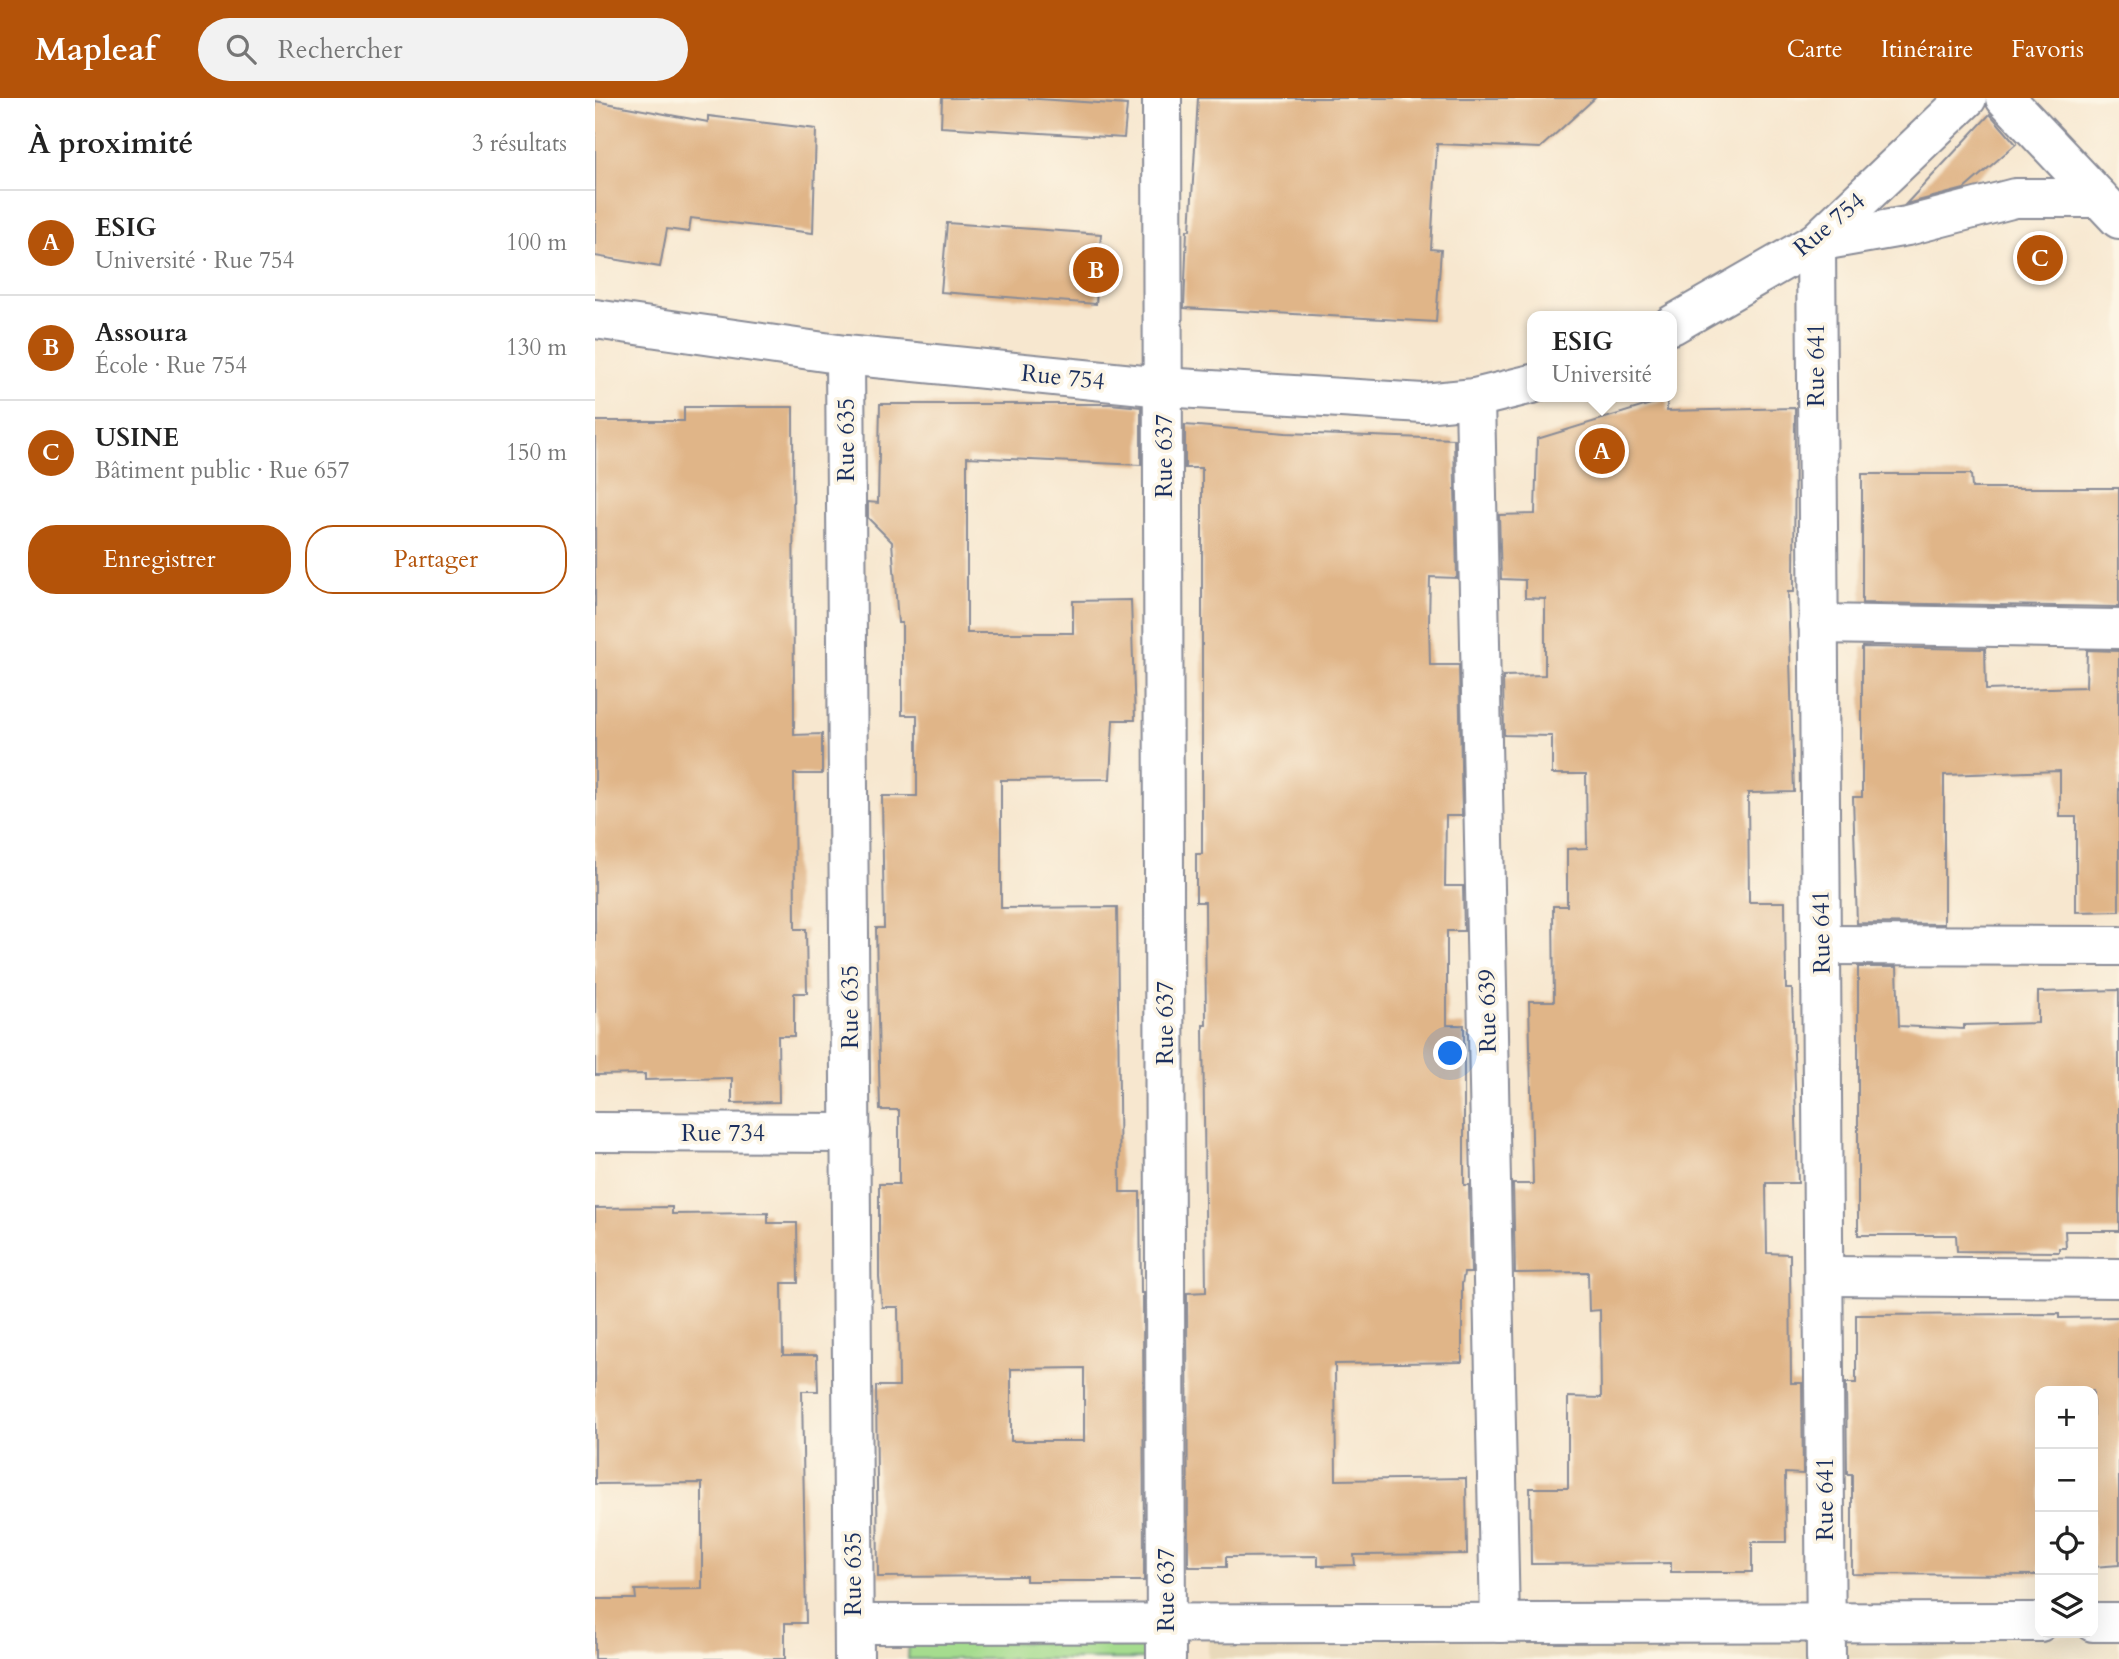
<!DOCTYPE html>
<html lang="fr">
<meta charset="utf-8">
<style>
body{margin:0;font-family:Cardo,serif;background:#f2f2f2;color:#222}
.controls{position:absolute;right:21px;bottom:21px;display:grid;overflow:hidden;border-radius:14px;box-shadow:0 7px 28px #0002}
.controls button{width:63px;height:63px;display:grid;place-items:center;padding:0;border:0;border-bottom:2px solid #e0e0e0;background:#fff;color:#222;font:35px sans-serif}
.you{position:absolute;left:856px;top:956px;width:24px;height:24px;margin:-18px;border:5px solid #fff;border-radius:50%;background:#1a73e8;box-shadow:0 0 0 10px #1a73e833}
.badge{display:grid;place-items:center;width:46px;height:46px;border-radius:50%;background:#b45309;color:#fff;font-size:23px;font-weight:700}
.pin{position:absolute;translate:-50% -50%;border:4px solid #fff;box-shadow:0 2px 7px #0006}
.popup{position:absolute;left:932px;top:213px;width:150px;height:91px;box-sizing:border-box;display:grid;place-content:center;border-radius:14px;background:#fff;filter:drop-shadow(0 2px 5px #0005);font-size:23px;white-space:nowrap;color:#767676}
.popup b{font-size:26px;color:#222}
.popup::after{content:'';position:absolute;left:50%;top:100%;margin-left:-14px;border:14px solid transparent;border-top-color:#fff}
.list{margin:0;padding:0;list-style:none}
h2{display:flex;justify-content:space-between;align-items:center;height:91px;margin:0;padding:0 28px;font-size:30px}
h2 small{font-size:23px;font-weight:400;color:#767676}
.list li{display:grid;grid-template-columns:46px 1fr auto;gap:21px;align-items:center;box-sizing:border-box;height:105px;padding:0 28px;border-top:2px solid #e0e0e0}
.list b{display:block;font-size:26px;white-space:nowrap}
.list p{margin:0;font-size:23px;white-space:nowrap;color:#767676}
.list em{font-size:23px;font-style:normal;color:#767676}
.actions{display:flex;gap:14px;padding:21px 28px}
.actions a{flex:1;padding:16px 0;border:2px solid #b45309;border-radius:28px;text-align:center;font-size:24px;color:#b45309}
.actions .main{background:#b45309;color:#fff}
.icon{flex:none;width:38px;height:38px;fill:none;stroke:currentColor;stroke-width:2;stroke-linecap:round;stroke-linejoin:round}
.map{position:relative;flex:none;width:1524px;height:1561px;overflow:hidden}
header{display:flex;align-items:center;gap:42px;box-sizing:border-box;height:98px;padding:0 35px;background:#b45309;color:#fff}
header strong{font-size:33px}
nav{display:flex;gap:38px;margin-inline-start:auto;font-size:24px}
.search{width:490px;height:63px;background:#f2f2f2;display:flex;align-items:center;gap:18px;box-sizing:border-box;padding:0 24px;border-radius:38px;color:#767676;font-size:26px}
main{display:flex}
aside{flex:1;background:#fff}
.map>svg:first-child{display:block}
.built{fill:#e8d9ba}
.green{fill:#a5dc8e;stroke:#608676;stroke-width:2}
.building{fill:#e0b588;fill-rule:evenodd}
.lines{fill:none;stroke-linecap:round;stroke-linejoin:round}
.minor-casing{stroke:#898b96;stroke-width:42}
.minor{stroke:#fff;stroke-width:38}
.labels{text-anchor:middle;stroke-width:7;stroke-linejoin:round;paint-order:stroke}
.street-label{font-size:24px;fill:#1b2f5e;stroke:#fcf5e5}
</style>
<header>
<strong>Mapleaf</strong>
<div class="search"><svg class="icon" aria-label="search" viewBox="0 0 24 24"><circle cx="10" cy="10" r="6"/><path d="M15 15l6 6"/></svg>Rechercher</div>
<nav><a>Carte</a><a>Itinéraire</a><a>Favoris</a></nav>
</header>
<main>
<aside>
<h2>À proximité<small>3 résultats</small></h2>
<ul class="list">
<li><span class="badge">A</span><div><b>ESIG</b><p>Université · Rue 754</p></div><em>100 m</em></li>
<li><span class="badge">B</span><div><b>Assoura</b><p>École · Rue 754</p></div><em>130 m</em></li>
<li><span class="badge">C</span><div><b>USINE</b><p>Bâtiment public · Rue 657</p></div><em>150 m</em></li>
</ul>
<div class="actions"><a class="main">Enregistrer</a><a>Partager</a></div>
</aside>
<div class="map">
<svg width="1524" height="1561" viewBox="0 0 1524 1561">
<rect width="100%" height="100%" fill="#fcf5e5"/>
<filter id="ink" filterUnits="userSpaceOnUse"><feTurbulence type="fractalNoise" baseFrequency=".0143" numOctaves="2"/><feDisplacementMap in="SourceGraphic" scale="14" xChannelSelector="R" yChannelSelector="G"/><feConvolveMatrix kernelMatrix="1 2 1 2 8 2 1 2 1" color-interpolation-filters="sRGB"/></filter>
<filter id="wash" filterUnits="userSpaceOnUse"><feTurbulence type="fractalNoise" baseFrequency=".00686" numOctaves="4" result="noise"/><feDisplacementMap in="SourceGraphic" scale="28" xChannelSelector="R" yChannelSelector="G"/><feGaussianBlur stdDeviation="1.57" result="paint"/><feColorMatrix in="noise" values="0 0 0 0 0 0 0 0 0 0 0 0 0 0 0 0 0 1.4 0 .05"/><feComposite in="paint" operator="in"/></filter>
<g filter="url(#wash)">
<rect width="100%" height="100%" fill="#f7e7cf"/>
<polygon class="built" points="1524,1539 1524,1561 613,1561 613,1540"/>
<polygon class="green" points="314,1542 564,1547 563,1561 313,1561"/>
<g id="blocks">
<g class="building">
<polygon points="347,0 429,0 532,7 529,40 346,29"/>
<polygon points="603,0 1000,0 945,50 842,46 836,151 846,152 841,224 589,210 592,132 595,132"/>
<polygon points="0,3 113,24 113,18 221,31 218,135 96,120 94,134 72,131 65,169 0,158"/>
<polygon points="1395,16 1421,46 1369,91 1311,106"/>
<polygon points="352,125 506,136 501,206 346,194"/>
<polygon points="1072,301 1072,313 1200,310 1199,494 1193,494 1199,694 1153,695 1154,804 1190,804 1191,891 1197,891 1203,1085 1171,1085 1172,1155 1195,1156 1196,1285 1207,1285 1208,1376 1190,1375 1191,1444 1157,1444 1157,1474 1076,1474 1076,1465 936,1466 935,1390 973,1390 973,1299 1006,1300 1005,1212 994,1213 993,1174 920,1175 918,1086 938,1086 934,903 959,903 958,808 972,808 972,751 992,750 991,676 957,676 957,638 909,637 908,578 950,577 950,501 930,500 930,482 906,481 904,417 940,416 942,341"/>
<path d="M285,306H515L546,309V367L372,359V535H478V503L536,502L540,622H518L515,681L406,682V810L522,809L525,1094H545L546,1195H548L549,1483H431V1478L283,1479L281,1288H304L303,1209H287L284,1179V1086H304V1012H285L281,830H289L287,698H322V617H307V525H303L297,444L273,420V404L283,405ZM489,1270V1343H416V1271Z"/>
<polygon points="89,309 198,309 199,637 227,636 227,676 199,676 200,831 211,831 212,895 199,895 199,938 183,938 184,1004 137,1005 137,980 50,982 50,976 0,977 0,323 89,323"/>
<polygon points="590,327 691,335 859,341 862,480 835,479 834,525 835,567 864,567 867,718 851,718 850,788 868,788 869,833 852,833 852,927 869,927 869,1087 874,1087 876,1175 869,1175 867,1186 867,1264 740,1266 741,1382 871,1380 872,1456 759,1457 760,1467 723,1468 723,1458 631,1459 631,1469 593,1469 592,1195 611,1194 608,927 611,927 610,804 601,804 601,756 607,756 607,370 590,370"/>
<polygon points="1267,376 1376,376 1377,390 1524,390 1524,509 1267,505"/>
<polygon points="1267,549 1390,551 1391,592 1491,589 1492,552 1524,553 1524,813 1481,814 1481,719 1465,719 1465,673 1349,677 1349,826 1262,825 1258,699 1267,699"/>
<polygon points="1263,869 1302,869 1304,928 1369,931 1369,927 1443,925 1443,894 1524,892 1524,1133 1470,1133 1471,1150 1464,1150 1464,1154 1362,1153 1361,1137 1263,1137"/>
<polygon points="77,1109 77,1116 173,1115 173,1125 202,1125 203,1185 187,1185 188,1257 222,1257 223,1293 207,1293 211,1525 190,1525 190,1561 0,1561 0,1501 41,1501 40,1492 107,1491 107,1385 0,1386 0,1110"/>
<polygon points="1464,1216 1464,1220 1524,1219 1524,1467 1498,1469 1498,1293 1445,1293 1445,1477 1257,1476 1257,1376 1252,1376 1251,1285 1261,1285 1261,1217"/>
</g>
</g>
</g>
<g filter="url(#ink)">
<use href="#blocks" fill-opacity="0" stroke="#898b96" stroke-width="2"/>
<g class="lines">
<defs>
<g id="minor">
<polyline points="567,0 571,1561"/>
<polyline points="1410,0 1524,121"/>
<polyline points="0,221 250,257 568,289 828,305 880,300 937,286"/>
<polyline points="1077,227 1221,144 1372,0"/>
<polyline points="250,257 259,1561"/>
<polyline points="880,300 905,1525"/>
<polyline points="1223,526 1524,531"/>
<polyline points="1226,847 1524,848"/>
<polyline points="0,1034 256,1035"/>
<polyline points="1229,1178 1524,1180"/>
<polyline points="1498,1524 1524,1524"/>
<polyline points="259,1526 1445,1524"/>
<polyline points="1231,1561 1221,144 1312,128 1420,100 1504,100"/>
</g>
</defs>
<use href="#minor" class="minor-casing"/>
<use href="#minor" class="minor"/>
</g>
</g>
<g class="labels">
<g class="street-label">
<text transform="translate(1234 126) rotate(-40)" y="8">Rue 754</text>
<text transform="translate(1221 267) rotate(-90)" y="8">Rue 641</text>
<text transform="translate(468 279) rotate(6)" y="8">Rue 754</text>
<text transform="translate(251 342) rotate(-90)" y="8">Rue 635</text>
<text transform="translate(569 358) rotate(-90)" y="8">Rue 637</text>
<text transform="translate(1226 834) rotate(-91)" y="8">Rue 641</text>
<text transform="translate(255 909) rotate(-90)" y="8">Rue 635</text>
<text transform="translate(892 913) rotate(-91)" y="8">Rue 639</text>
<text transform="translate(570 925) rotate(-90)" y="8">Rue 637</text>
<text x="128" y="1043">Rue 734</text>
<text transform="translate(1230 1401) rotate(-90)" y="8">Rue 641</text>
<text transform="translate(258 1476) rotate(-90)" y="8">Rue 635</text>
<text transform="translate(571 1492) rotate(-90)" y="8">Rue 637</text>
</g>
</g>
</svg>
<div class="controls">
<button>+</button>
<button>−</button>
<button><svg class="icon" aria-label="locate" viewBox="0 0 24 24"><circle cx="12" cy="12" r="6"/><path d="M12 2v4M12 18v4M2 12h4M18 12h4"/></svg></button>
<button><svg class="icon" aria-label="layers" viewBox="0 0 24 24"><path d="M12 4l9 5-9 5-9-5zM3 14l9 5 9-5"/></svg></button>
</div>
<div class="you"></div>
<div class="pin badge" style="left:1007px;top:353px">A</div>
<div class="popup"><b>ESIG</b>Université</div>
<div class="pin badge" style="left:501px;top:172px">B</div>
<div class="pin badge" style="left:1445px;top:160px">C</div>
</div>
</main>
